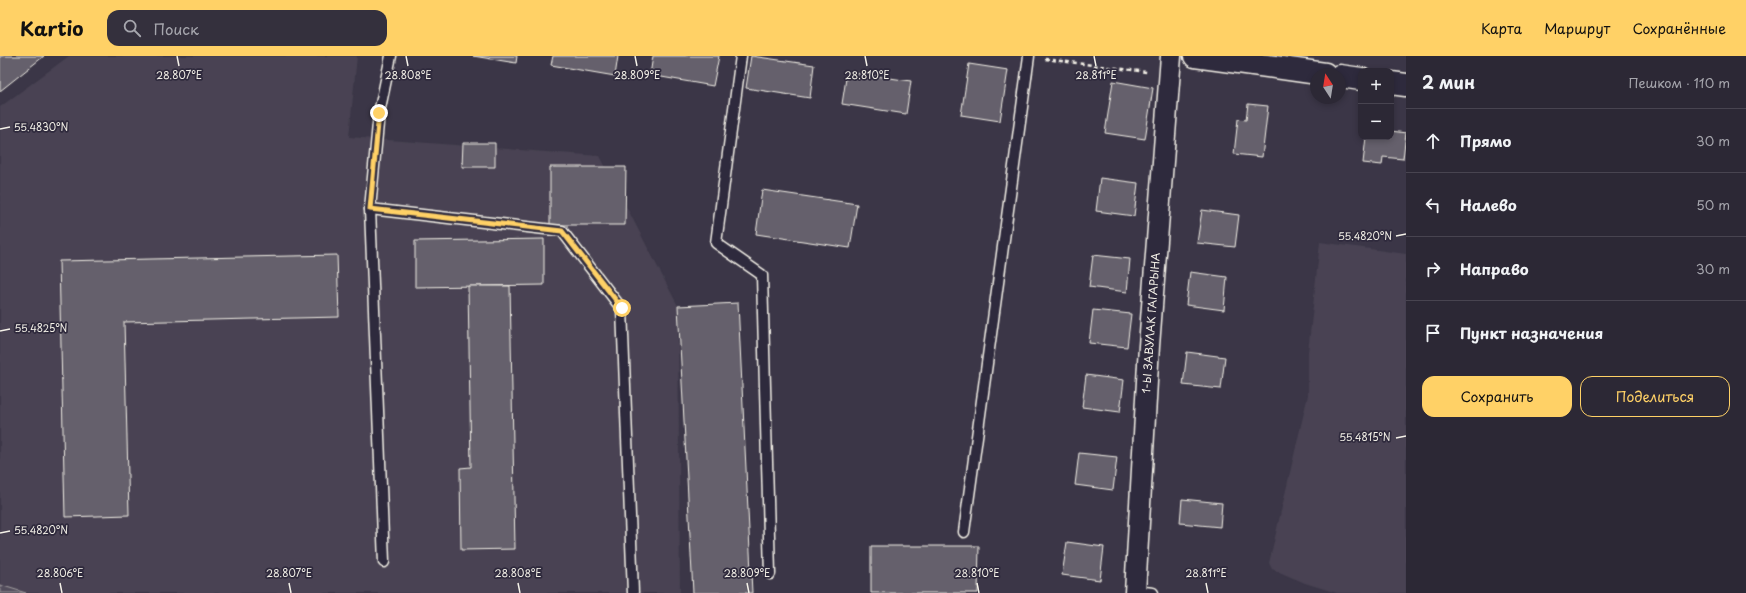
<!DOCTYPE html>
<html lang="ru">
<meta charset="utf-8">
<style>
body{margin:0;font-family:"Playpen Sans",sans-serif;background:#34303d;color:#f1f3f6}
.controls{position:absolute;right:12px;top:12px;display:grid;overflow:hidden;border-radius:8px;box-shadow:0 2px 6px #0003}
.controls button{width:36px;height:36px;display:grid;place-items:center;padding:0;border:0;border-bottom:1px solid #484450;background:#2c2835;color:#f1f3f6;font:20px sans-serif}
.compass{position:absolute;left:1310px;top:12px;width:36px;height:36px;border-radius:50%;background:#2c2835;box-shadow:0 2px 6px #0003;rotate:348deg}
.stop{position:absolute;width:12px;height:12px;margin:-9px;border:3px solid #ffd166;border-radius:50%;background:#fff}
.stop.end{background:#ffd166;border-color:#fff;box-shadow:0 1px 4px #0008}
.list{margin:0;padding:0;list-style:none}
h2{display:flex;justify-content:space-between;align-items:center;height:52px;margin:0;padding:0 16px;font-size:17px}
h2 small{font-size:13px;font-weight:400;color:#a6a6ad}
.list li{display:grid;grid-template-columns:26px 1fr auto;gap:12px;align-items:center;box-sizing:border-box;height:64px;padding:0 16px;border-top:1px solid #484450}
.list b{display:block;font-size:15px;white-space:nowrap}
.list em{font-size:13px;font-style:normal;color:#a6a6ad}
.actions{display:flex;gap:8px;padding:12px 16px}
.actions a{flex:1;padding:9px 0;border:1px solid #ffd166;border-radius:12px;text-align:center;font-size:14px;color:#ffd166}
.actions .main{background:#ffd166;color:#111}
.icon{flex:none;width:22px;height:22px;fill:none;stroke:currentColor;stroke-width:2;stroke-linecap:round;stroke-linejoin:round}
.map{position:relative;flex:none;width:1406px;height:537px;overflow:hidden}
header{display:flex;align-items:center;gap:24px;box-sizing:border-box;height:56px;padding:0 20px;background:#ffd166;color:#111}
header strong{font-size:19px}
nav{display:flex;gap:22px;margin-inline-start:auto;font-size:14px}
.search{width:280px;height:36px;background:#34303d;display:flex;align-items:center;gap:10px;box-sizing:border-box;padding:0 14px;border-radius:12px;color:#a6a6ad;font-size:15px}
main{display:flex}
aside{flex:1;background:#2c2835}
.map>svg:first-child{display:block}
.built{fill:#484352}
.green{fill:#534e5c;stroke:#a4a0a2}
.building{fill:#65616c;stroke:#f4f1e8}
.lines{fill:none;stroke-linecap:round;stroke-linejoin:round}
.service-casing{stroke:#f4f1e8;stroke-width:13}
.minor-casing{stroke:#f4f1e8;stroke-width:23}
.secondary-casing{stroke:#f4f1e8;stroke-width:25}
.path{stroke:#f4f1e8;stroke-width:2.5;stroke-dasharray:4 3;stroke-linecap:butt}
.service{stroke:#2f2a3d;stroke-width:10}
.minor{stroke:#2f2a3d;stroke-width:20}
.secondary{stroke:#2f2a3d;stroke-width:22}
.route{stroke:#ffd166;stroke-width:5}
.ticks{fill:none;stroke:#f4f1e8;stroke-width:1.5}
.labels{text-anchor:middle;stroke-width:3.5;stroke-linejoin:round;paint-order:stroke}
.street-label{font-size:11px;fill:#f4f1e8;stroke:#2f2a3d}
.ticks-label{font-size:10px;text-anchor:middle;fill:#f4f1e8;stroke:#2f2a3d;stroke-width:3.5;stroke-linejoin:round;paint-order:stroke}
</style>
<header>
<strong>Kartio</strong>
<div class="search"><svg class="icon" aria-label="search" viewBox="0 0 24 24"><circle cx="10" cy="10" r="6"/><path d="M15 15l6 6"/></svg>Поиск</div>
<nav><a>Карта</a><a>Маршрут</a><a>Сохранённые</a></nav>
</header>
<main>
<div class="map">
<svg width="1406" height="537" viewBox="0 0 1406 537">
<rect width="100%" height="100%" fill="#3b3647"/>
<filter id="ink" filterUnits="userSpaceOnUse"><feTurbulence type="fractalNoise" baseFrequency=".025" numOctaves="2"/><feDisplacementMap in="SourceGraphic" scale="8" xChannelSelector="R" yChannelSelector="G"/><feConvolveMatrix kernelMatrix="1 2 1 2 8 2 1 2 1" color-interpolation-filters="sRGB"/></filter>
<g filter="url(#ink)">
<g class="built">
<polygon points="69,0 357,0 349,81 600,100 678,250 680,537 0,537 0,51"/>
<polygon points="1320,186 1406,198 1406,537 1337,537 1305,527 1272,513 1269,507 1308,339 1308,296"/>
</g>
<polygon class="green" points="0,529 26,537 0,537"/>
<g class="building">
<polygon points="0,0 44,0 0,35"/>
<polygon points="473,0 517,0 516,7"/>
<polygon points="553,0 618,0 615,20 551,9"/>
<polygon points="653,0 719,0 713,30 650,19"/>
<polygon points="751,0 814,9 810,42 746,32"/>
<polygon points="969,8 1008,14 1000,65 961,59"/>
<polygon points="847,16 911,25 906,58 842,48"/>
<polygon points="1113,25 1153,32 1145,83 1105,77"/>
<polygon points="1248,48 1268,50 1262,101 1234,98 1238,63 1246,64"/>
<polygon points="1391,75 1406,77 1403,103 1383,101 1382,109 1363,107 1366,81 1391,81"/>
<polygon points="463,87 495,87 495,111 462,111"/>
<polygon points="550,111 626,111 625,169 550,169"/>
<polygon points="1100,122 1138,127 1134,160 1096,155"/>
<polygon points="762,134 857,148 850,192 756,178"/>
<polygon points="1202,154 1239,159 1235,191 1197,187"/>
<polygon points="544,183 544,229 415,231 415,185"/>
<polygon points="337,199 339,261 124,266 129,459 65,461 59,205"/>
<polygon points="1093,199 1130,203 1127,236 1089,231"/>
<polygon points="1190,216 1227,221 1224,254 1186,249"/>
<polygon points="468,230 510,230 515,493 461,494 460,412 471,411"/>
<polygon points="738,247 752,537 693,537 678,250"/>
<polygon points="1093,254 1131,258 1127,291 1089,287"/>
<polygon points="1187,296 1225,301 1221,333 1183,329"/>
<polygon points="1086,319 1124,324 1120,356 1082,351"/>
<polygon points="1079,397 1117,401 1113,434 1075,429"/>
<polygon points="1182,443 1222,447 1220,471 1180,467"/>
<polygon points="1067,486 1104,491 1100,524 1062,519"/>
<polygon points="871,490 979,490 978,537 871,537"/>
</g>
<g class="lines">
<defs>
<g id="service">
<polyline points="741,0 716,187 762,219 770,518"/>
<polyline points="370,153 562,175 622,253 633,537"/>
<polyline points="964,476 1029,0"/>
<polyline points="384,506 370,153 379,57 391,0"/>
<polyline points="1135,535 1153,537"/>
</g>
<polyline id="minor" points="1135,537 1149,290 1171,0"/>
<g id="secondary">
<polyline points="1195,0 1325,18"/>
<polyline points="1340,20 1361,23"/>
<polyline points="1391,27 1406,29"/>
</g>
</defs>
<use href="#service" class="service-casing"/>
<use href="#minor" class="minor-casing"/>
<use href="#secondary" class="secondary-casing"/>
<polyline class="path" points="1045,3 1147,16"/>
<use href="#service" class="service"/>
<use href="#minor" class="minor"/>
<use href="#secondary" class="secondary"/>
</g>
</g>
<g class="lines" filter="url(#ink)">
<polyline class="route" points="379,57 370,153 562,175 622,252"/>
</g>
<path class="ticks" d="M177,0L179,10M406,0L408,10M635,0L637,10M865,0L867,10M1094,0L1096,10M0,73L10,71M1396,180L1406,178M0,275L10,273M1396,382L1406,380M0,477L10,475M60,527L62,537M289,527L291,537M518,527L520,537M747,527L749,537M977,527L979,537M1206,527L1208,537"/>
<g class="labels">
<g class="street-label">
<text transform="translate(1151 267) rotate(-86)" y="4">1-Ы ЗАВУЛАК ГАГАРЫНА</text>
</g>
</g>
<g class="ticks-label">
<text x="179" y="23">28.807°E</text>
<text x="408" y="23">28.808°E</text>
<text x="637" y="23">28.809°E</text>
<text x="867" y="23">28.810°E</text>
<text x="1096" y="23">28.811°E</text>
<text x="41" y="75">55.4830°N</text>
<text x="1365" y="184">55.4820°N</text>
<text x="41" y="276">55.4825°N</text>
<text x="1365" y="385">55.4815°N</text>
<text x="41" y="478">55.4820°N</text>
<text x="60" y="521">28.806°E</text>
<text x="289" y="521">28.807°E</text>
<text x="518" y="521">28.808°E</text>
<text x="747" y="521">28.809°E</text>
<text x="977" y="521">28.810°E</text>
<text x="1206" y="521">28.811°E</text>
</g>
</svg>
<div class="controls">
<button>+</button>
<button>−</button>
</div>
<svg class="compass" viewBox="-18 -18 36 36"><path d="M0-13l5 13h-10z" fill="#e53935"/><path d="M0 13l5-13h-10z" fill="#a6a6ad"/></svg>
<div class="stop" style="left:622px;top:252px"></div>
<div class="stop end" style="left:379px;top:57px"></div>
</div>
<aside>
<h2>2 мин<small>Пешком · 110 m</small></h2>
<ul class="list">
<li><svg class="icon" aria-label="ahead" viewBox="0 0 24 24"><path d="M12 20V5M6 11l6-6 6 6"/></svg><div><b>Прямо</b></div><em>30 m</em></li>
<li><svg class="icon" aria-label="left" viewBox="0 0 24 24"><path d="M17 20v-9H6M10 6l-5 5 5 5"/></svg><div><b>Налево</b></div><em>50 m</em></li>
<li><svg class="icon" aria-label="right" viewBox="0 0 24 24"><path d="M7 20v-9h11M14 6l5 5-5 5"/></svg><div><b>Направо</b></div><em>30 m</em></li>
<li><svg class="icon" aria-label="arrive" viewBox="0 0 24 24"><path d="M6 21V4h12l-3 4 3 4H6"/></svg><div><b>Пункт назначения</b></div></li>
</ul>
<div class="actions"><a class="main">Сохранить</a><a>Поделиться</a></div>
</aside>
</main>
